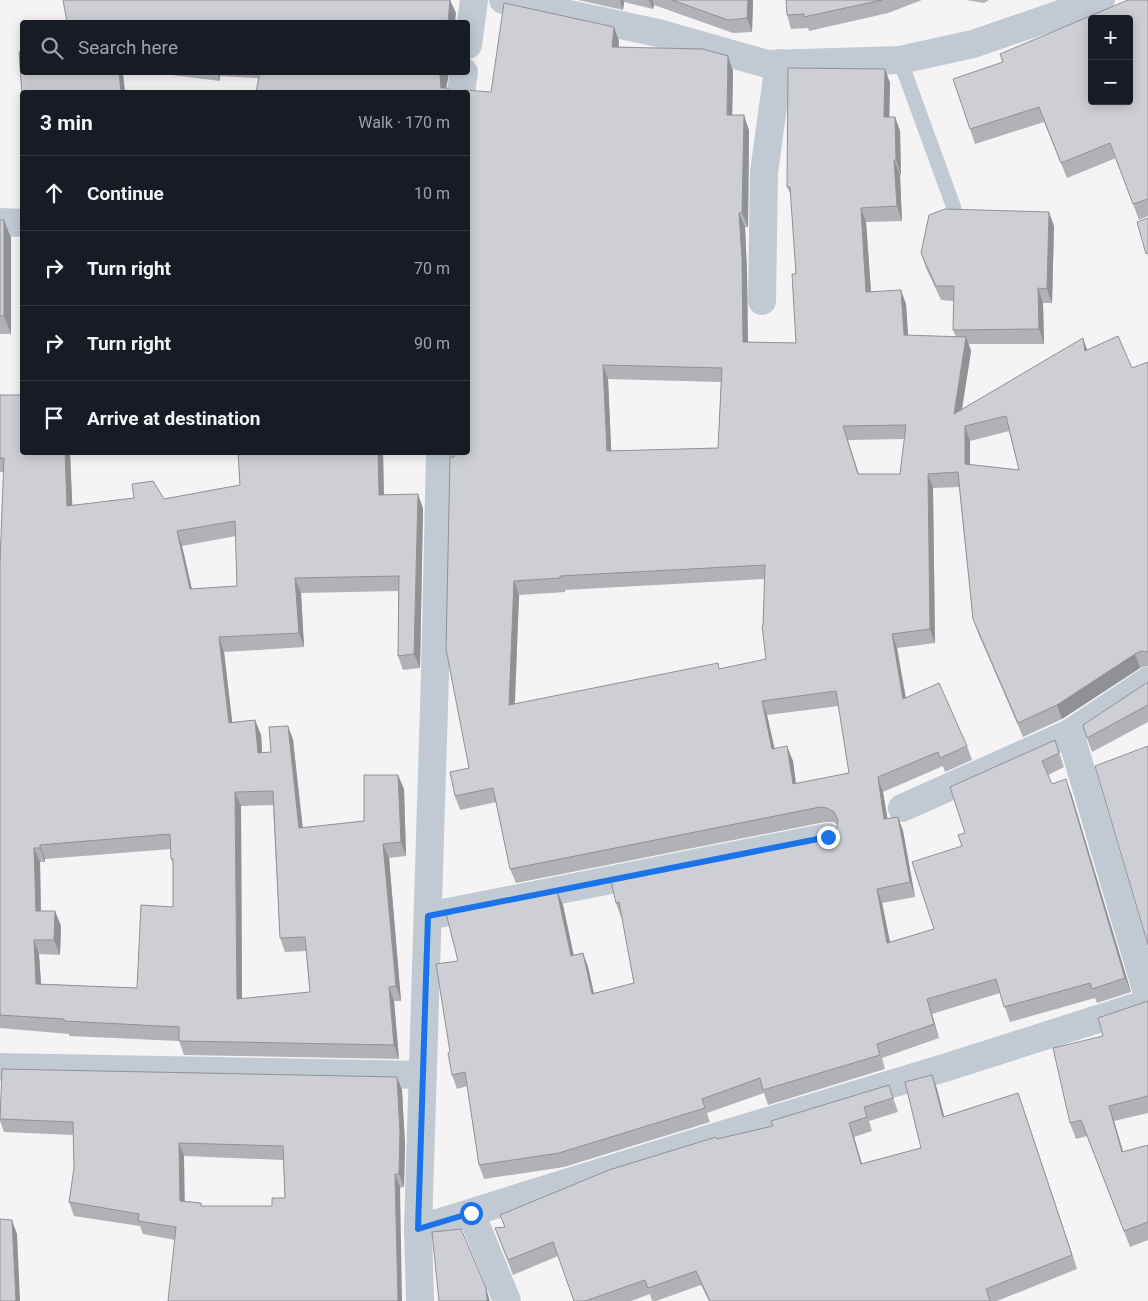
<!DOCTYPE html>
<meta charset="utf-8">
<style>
body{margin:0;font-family:Roboto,sans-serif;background:#20242c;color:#f1f3f6}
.controls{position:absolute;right:15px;top:15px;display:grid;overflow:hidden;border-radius:5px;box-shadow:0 2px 12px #0003}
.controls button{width:45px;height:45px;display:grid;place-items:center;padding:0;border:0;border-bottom:1px solid #363941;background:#171b24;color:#f1f3f6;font:25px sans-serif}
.stop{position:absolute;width:15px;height:15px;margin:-11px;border:4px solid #1a73e8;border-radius:50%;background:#fff}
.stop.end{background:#1a73e8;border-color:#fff;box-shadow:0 1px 5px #0008}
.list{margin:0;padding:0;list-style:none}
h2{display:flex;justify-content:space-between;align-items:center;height:65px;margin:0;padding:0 20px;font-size:21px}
h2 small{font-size:16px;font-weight:400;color:#9ea1a6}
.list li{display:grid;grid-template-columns:32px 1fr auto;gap:15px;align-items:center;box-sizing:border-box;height:75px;padding:0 20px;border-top:1px solid #363941}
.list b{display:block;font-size:19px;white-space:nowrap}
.list em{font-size:16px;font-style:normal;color:#9ea1a6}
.icon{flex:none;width:28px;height:28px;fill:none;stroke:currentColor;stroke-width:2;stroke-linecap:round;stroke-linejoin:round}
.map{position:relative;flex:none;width:1148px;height:1301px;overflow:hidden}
.search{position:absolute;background:#171b24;box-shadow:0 2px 12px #0003;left:20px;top:20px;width:450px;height:55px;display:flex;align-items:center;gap:12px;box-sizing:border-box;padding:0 18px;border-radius:5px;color:#9ea1a6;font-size:19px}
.panel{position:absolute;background:#171b24;box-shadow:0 2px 12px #0003;left:20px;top:90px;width:450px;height:365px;border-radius:5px}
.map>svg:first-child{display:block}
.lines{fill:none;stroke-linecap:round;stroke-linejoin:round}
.lane{stroke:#c1cad2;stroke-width:15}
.street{stroke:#c1cad2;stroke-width:28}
.wall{fill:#b0b2b7;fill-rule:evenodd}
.shaded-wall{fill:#909195}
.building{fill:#cdcfd5;stroke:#909195;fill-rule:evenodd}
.route{stroke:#1a73e8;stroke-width:6}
</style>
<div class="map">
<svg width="1148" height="1301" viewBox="0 0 1148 1301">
<rect width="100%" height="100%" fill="#f5f3f3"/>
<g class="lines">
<polyline class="lane" points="900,60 954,208"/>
<g class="street">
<polyline points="503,0 658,33 767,64 900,60 973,44 1101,0"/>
<polyline points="468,45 474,0"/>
<polyline points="461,92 464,72"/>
<polyline points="0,222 22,223"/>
<polyline points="762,301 764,172 779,63"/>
<polyline points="1070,733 1148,996"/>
<polyline points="902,808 1070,733 1148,681"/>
<polyline points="428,916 828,837"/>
<polyline points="0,1067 423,1075"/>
<polyline points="471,1213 507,1301"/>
<polyline points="418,1229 675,1149 941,1069 1148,1003"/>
<polyline points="420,1301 418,1229 435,674 440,452"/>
</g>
</g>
<g class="wall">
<polygon points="578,0 753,0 752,32 733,33 654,5 653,9 624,2 623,10"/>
<polygon points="786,0 922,0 888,13 809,31 808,28 791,29 787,15"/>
<polygon points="966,0 989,0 984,3"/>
<polygon points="1148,0 1148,216 1139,220 1116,158 1067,178 1044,122 975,144 970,129 1003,62"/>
<path d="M619,41V47L728,56L733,71L732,115L749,130L748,227H745L747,272L748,342L796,343V274L791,195L787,187L885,69L890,83L889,117H895L900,131L901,175H900L902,221L866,222L871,291L906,304L908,336L956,337L953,330L954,301L941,300L926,268L921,253L1054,226L1052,303H1043L1044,344H969L971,351L962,409L1087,350L1132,368L1148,362V666L1140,668L1062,719L1023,737L978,633L973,619L959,487L933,488L935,643L897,648L906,697L967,746L972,760L945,772L943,766L883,792L887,819L898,817L903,831L915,897L882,903L890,942L934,929L965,833L1055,740L1064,767L1048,775L1052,784L1071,793L1131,992L1097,1003L1095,998L1010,1022L1000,993L932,1014L939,1038L882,1058L885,1069L768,1105L764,1093L707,1113L710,1122L564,1167L484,1179L479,1165L467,1086L457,1089L452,1075L450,1052L458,961L557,891L563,905L573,955L583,953L588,967L594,993L634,983L622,917H621L616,903L826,838L833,834L837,828L838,825L833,822H825L516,883L510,869L496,802L460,810L455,796L469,768L454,457L468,279V92H491ZM608,379L721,382L718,448L611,451ZM1009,431L1019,470L970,465V441ZM905,439L900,474H859L848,440ZM765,579L763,626L766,659L720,669L515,704L519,595L565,592V590ZM839,706L849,773L796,784L793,761L774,748L767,715Z"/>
<polygon points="147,72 449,72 446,89 220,76 220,81"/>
<polygon points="0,220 4,220 11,238 11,334 0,334"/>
<path d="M0,395L22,452H70L72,506L164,499L240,485L238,452H383L384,495L423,508L420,668L403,670L398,656V591L301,593L304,647L224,652L232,722L255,720L261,735L262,753L271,752L288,726L293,740L303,828L364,821L404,789L406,856L389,858L401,1001H394L399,1059L184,1055L179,1041L69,1036V1034L0,1028V562L4,472H0ZM236,536L237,586L192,589L182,546ZM273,805L280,938L285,952L306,951L310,992L242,999L241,806ZM171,849V859L173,863V907L137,988L41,984L39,954L60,955L61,926L55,911H41L40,862H45V859Z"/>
<polygon points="148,452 205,452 148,455"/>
<polygon points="1148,682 1148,722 1092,752 1087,738"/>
<polygon points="1148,1001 1148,1113 1114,1121 1123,1152 1148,1145 1148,1240 1130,1247 1087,1136 1076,1139 1070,1123 1103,1036"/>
<polygon points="932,1075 937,1089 944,1117 1018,1093 1077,1269 997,1301 709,1301 701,1285 656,1301 652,1301 650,1294 631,1301 574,1301 558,1256 513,1275 495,1228 505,1227 500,1215 717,1139 773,1126 889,1085 898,1112 869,1121 872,1131 854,1137 862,1164 921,1148"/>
<path d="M397,1077L402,1090L405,1145L404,1187L175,1240L143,1234L140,1226L74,1216L69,1202L74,1168L73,1135L4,1132L0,1121V1103ZM184,1156L283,1160L285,1198L272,1206H202L201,1203L184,1201Z"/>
</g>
<g class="shaded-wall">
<polygon points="450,0 456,13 455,22 448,22"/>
<polygon points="620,0 623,0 624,2 623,10"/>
<polygon points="649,0 652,0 654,5 653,9"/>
<polygon points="748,0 753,0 752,32 747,18"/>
<polygon points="614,27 619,41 617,62 612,47"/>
<polygon points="728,56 733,71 732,129 727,115"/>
<polygon points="885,69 890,83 889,132 884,117"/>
<polygon points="119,72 123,72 125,92 121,92"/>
<polygon points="217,72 219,72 220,76 220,81"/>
<polygon points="441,72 449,72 446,90 441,88 440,75"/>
<polygon points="744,115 749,130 748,227 742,213"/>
<polygon points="895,117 900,131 901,175 896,160"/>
<polygon points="894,160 900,175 902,221 897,206"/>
<polygon points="861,208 866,222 872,306 866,292"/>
<polygon points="1049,212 1054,226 1052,303 1047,289"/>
<polygon points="739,213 745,227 747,272 748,356 743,342"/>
<polygon points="4,220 11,238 11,334 4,316"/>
<polygon points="1038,288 1043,303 1044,344 1039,329"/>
<polygon points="901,290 906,304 909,350 904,335"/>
<polygon points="966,337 971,351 959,428 954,414"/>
<polygon points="1083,338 1088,352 1085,351"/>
<polygon points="603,365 608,379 612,466 607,451"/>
<polygon points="965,426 970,441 970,478 965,464"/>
<polygon points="65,452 70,452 73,520 67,506"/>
<polygon points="378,452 383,452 384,509 379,495"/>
<polygon points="928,474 933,488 935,643 930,629"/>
<polygon points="418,494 423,508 420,668 414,654"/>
<polygon points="177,531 182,546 195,603 190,589"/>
<polygon points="295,578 301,593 304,647 299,633"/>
<polygon points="514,581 519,595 514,719 509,705"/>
<polygon points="892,634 897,648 908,713 903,699"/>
<polygon points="219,637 224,652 234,737 229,723"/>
<polygon points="1135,654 1140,668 1062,719 1057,705"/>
<polygon points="762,701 767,715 778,763 772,749"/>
<polygon points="255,720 261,735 263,767 258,753"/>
<polygon points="288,726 293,740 304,842 299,828"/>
<polygon points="787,746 793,761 798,799 793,784"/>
<polygon points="398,775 404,789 406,856 401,842"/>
<polygon points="878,777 883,792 890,833 884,819"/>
<polygon points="1066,779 1071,793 1131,992 1125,978"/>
<polygon points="235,792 241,806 242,1013 237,999"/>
<polygon points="898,817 903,831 915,897 910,882"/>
<polygon points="383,844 389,858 401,1001 396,986"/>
<polygon points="40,845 45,859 45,862 40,848"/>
<polygon points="34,848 40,862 41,925 36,911"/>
<polygon points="877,889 882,903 893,957 887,943"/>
<polygon points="557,891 563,905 577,970 571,956"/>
<polygon points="55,911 61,926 60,955 54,940"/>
<polygon points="34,940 39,954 42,998 36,984"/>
<polygon points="583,953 588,967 597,1008 592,994"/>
<polygon points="389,987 394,1001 399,1059 394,1045"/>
<polygon points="927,999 932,1014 939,1038 934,1024"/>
<polygon points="932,1075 937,1089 948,1131 943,1117"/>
<polygon points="397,1077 402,1090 405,1145 404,1187 399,1174"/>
<polygon points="1018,1093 1023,1107 1077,1269 1072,1255"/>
<polygon points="1109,1106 1114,1121 1128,1168 1122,1152"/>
<polygon points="849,1123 854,1137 866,1178 861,1164"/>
<polygon points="179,1143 184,1156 185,1214 180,1201"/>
<polygon points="395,1174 400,1187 402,1301 398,1301"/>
<polygon points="12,1220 17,1234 20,1301 16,1301"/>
<polygon points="486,1288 490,1301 487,1301"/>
</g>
<g class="building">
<polygon points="63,0 450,0 448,22 67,22"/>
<polygon points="672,0 748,0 747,18 728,20"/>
<polygon points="786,0 882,0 804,17 804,14 787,15"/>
<path d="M1128,0H1148V199L1133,204L1110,143L1061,163L1039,107L970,129L953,79L1003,62L1000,54ZM1092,19H1129V101H1092Z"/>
<path d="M504,3L614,27L612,47L703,49L728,56L727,115H744L742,213H739L742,258L743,342L796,343L792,274H796L790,187H787L788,68L885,69L884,117H895L896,160H894L897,206L861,208L866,292L901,290L904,335L966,337L954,414L1083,338L1085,351L1118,336L1132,368L1148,362V652L1141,651L1135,654L1057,705L1018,723L973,619L958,472L928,474L930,629L892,634L903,699L939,683L967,746L940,758L938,752L878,777L884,819L898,817L910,882L877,889L887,943L934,929L912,862L962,846L958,835L965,833L950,787L1055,740L1059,753L1042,761L1052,784L1066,779L1125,978L1092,989L1090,983L1004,1007L996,979L927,999L934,1024L877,1044L880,1055L763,1090L760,1078L702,1099L705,1108L559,1153L479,1165L465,1072L452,1075L448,1053L450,1052L436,964L458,961L446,913L557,891L571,956L583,953L592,994L634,983L619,902L616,903L611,881L826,838L833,834L837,828L838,820L834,812L827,808L820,807L510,869L493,788L455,796L450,772L469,768L446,649L450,457H454V452H468V291L469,273H468V92H461L465,90L491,92ZM603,365L722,368L718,448L607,451ZM1006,416L1019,470L965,464V426ZM906,425L900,474H858L843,426ZM765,565L763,626H762L766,659L719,669L718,663L509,705L514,581L560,578V576ZM836,691L849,773L793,784L787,746L772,749L762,701Z"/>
<polygon points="19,52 22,52 22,72 119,72 121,92 22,92 22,95"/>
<polygon points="260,72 441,72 440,75 441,88 445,88 453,92 256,92"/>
<polygon points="945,209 1049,212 1047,289 1038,288 1039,329 953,330 954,286 936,286 921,253 929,215"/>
<polygon points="1148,218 1148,253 1146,254 1137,222"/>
<rect x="0" y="220" width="4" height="96"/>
<path d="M0,395H22V452H65L67,506L134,498L132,484L153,481L164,499L240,485L238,452H378L379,495L418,494L414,654L398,656L399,576L295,578L299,633L219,637L229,723L255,720L258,753L271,752L269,727L288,726L299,828L364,821V775H398L401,842L383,844L396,986L389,987L394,1045L179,1041V1027L64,1021V1019L0,1015V562L4,458H0ZM235,521L237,586L190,589L177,531ZM273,791L280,938L305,937L310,992L237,999L235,792ZM170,834L171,859H173V907L141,905L137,988L36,984L34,940H54L55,911H36L34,848H40V845Z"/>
<polygon points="1148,682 1148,705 1087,738 1083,725"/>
<polygon points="1148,746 1148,945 1095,766"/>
<polygon points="1148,1001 1148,1096 1109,1106 1122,1152 1148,1145 1148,1222 1124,1231 1081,1120 1070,1123 1053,1048 1103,1036 1098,1018"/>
<path d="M2,1069L397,1077L400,1132L399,1174H395L398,1301H168L176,1227L138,1221L139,1214L69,1202L74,1168L73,1122L0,1119ZM179,1143L283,1146L285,1198H272V1206H201V1203L180,1201Z"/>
<polygon points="932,1075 943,1117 1018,1093 1072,1255 986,1289 990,1301 710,1301 696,1271 648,1288 645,1280 585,1301 574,1301 553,1242 508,1260 495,1228 505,1227 500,1215 609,1170 716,1137 717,1139 773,1126 771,1121 889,1085 893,1098 864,1107 867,1117 849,1123 861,1164 921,1148 905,1082"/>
<polygon points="0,1219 12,1220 16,1301 0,1301"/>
<polygon points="461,1229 486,1288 487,1301 439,1301 432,1232"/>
</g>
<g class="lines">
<polyline class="route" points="471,1213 418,1229 428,916 828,837"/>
</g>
</svg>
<div class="controls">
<button>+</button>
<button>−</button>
</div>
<div class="stop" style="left:471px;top:1213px"></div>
<div class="stop end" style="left:828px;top:837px"></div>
<div class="search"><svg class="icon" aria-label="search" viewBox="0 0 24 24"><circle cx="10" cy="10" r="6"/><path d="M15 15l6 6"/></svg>Search here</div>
<section class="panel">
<h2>3 min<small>Walk · 170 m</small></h2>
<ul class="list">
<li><svg class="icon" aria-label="ahead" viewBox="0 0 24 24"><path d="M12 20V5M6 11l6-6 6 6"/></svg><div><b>Continue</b></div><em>10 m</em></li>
<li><svg class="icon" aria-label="right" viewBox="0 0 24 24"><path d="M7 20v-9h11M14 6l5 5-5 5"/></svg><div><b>Turn right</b></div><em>70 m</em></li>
<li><svg class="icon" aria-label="right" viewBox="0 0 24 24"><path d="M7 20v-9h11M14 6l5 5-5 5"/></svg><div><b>Turn right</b></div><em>90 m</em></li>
<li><svg class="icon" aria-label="arrive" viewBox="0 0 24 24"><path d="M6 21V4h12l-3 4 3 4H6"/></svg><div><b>Arrive at destination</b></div></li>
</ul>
</section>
</div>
